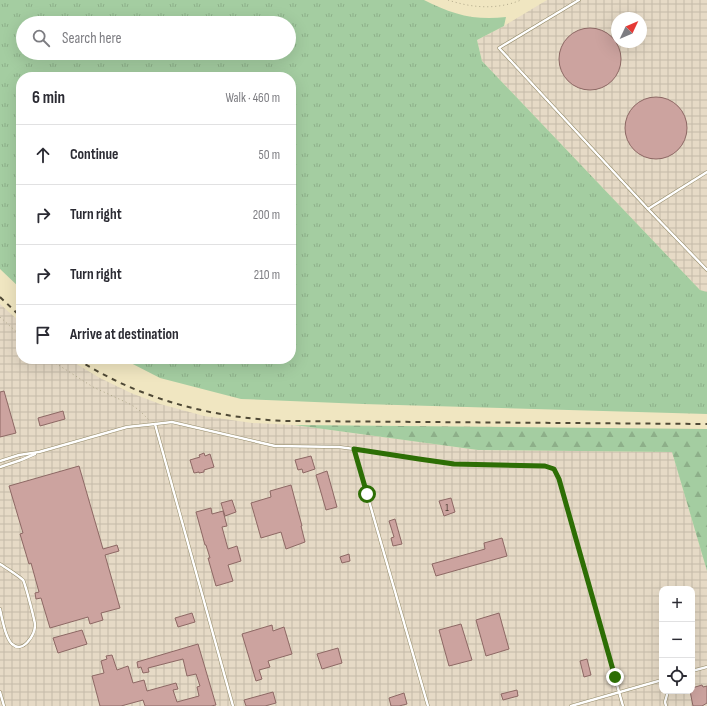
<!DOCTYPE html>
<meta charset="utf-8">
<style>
body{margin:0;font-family:"Sofia Sans Condensed",sans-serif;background:#f2f2f3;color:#2b2b33}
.controls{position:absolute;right:12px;bottom:12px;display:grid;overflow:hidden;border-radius:8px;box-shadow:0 4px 16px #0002}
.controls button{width:36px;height:36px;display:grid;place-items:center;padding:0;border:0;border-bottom:1px solid #e1e1e2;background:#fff;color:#2b2b33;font:20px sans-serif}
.compass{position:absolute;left:611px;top:12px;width:36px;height:36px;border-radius:50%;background:#fff;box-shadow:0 4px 16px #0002;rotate:46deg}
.stop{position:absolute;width:12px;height:12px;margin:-9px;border:3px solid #2d6e05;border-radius:50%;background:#fff}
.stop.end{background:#2d6e05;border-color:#fff;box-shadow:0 1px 4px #0008}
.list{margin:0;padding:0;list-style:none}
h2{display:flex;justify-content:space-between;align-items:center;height:52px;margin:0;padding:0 16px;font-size:17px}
h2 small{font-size:13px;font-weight:400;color:#7c7c81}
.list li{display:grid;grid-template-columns:26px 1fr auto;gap:12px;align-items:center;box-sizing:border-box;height:60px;padding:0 16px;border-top:1px solid #e1e1e2}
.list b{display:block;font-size:15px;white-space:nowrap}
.list em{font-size:13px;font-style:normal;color:#7c7c81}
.icon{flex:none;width:22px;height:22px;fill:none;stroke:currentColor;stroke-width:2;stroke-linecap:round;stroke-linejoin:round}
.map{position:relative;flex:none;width:707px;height:706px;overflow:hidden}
.search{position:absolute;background:#fff;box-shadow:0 4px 16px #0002;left:16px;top:16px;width:280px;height:44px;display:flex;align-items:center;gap:10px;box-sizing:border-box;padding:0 14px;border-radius:22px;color:#7c7c81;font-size:15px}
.panel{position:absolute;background:#fff;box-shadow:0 4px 16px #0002;left:16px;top:72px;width:280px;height:292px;border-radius:16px}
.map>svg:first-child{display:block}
.industrial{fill:url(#industrial-grid);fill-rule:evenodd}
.grass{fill:url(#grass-tufts);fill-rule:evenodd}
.forest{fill:url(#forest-firs)}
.building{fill:#cca39f;stroke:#8d6864}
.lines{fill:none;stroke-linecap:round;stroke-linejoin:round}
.service-casing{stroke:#958c6a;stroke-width:3.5}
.path{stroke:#afa789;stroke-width:1;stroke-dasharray:1 3;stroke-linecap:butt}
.service{stroke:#fff;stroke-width:2.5}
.rail{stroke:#4f4936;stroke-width:2;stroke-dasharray:5 5;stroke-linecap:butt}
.route{stroke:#2d6e05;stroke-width:5}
.labels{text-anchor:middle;stroke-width:3.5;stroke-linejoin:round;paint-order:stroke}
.number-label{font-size:10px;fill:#46382e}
</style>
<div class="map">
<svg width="707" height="706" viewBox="0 0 707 706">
<defs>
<pattern id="industrial-grid" width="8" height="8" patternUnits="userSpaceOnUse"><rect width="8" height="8" fill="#e6dac6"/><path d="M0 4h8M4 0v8" fill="none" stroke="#c5baa9"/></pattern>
<pattern id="grass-tufts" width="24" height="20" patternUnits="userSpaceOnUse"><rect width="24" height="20" fill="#a4cda1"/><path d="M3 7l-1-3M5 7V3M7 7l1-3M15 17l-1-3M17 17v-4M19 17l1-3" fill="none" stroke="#8daf89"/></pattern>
<pattern id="forest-firs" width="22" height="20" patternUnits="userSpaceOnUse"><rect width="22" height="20" fill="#a4cda1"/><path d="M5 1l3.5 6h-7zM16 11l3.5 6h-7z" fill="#8daf89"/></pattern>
</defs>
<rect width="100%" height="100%" fill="#f0e6c1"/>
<g class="industrial">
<path d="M547,0H707V292L700,290L482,61L477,40L504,26ZM617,18H641V42H617Z"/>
<path d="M0,304L21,323V359H68L100,378L131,393L160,404L204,416L252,423L294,425L478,450L672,452L707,571V706H0ZM662,589H692V691H662Z"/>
</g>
<path class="grass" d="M0,0H424C451,14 475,21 506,17L504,26L477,40L482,61L700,290L707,292V414L363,404L241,399L160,378L123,359H291V77H21V289L0,269ZM23,23H289V53H23Z"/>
<polygon class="forest" points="294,425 707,429 707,571 672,452 478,450"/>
<g class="building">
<circle cx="590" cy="59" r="31"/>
<circle cx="656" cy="128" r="31"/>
<polygon points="4,391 16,433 0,437 0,392"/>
<polygon points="63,411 65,419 40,426 38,418"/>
<polygon points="204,453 205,456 210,454 214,467 204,470 204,472 199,473 199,472 194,473 190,460 200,457 199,455"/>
<polygon points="311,456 315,469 303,473 302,469 298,470 295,460"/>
<polygon points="79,466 103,549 117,545 119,551 105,555 120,608 101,613 103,620 90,624 88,617 50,628 41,598 36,599 35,593 39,592 31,563 29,564 20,534 23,533 9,486"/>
<polygon points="327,471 337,507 326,510 316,475"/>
<polygon points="291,485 302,526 301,526 305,542 286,549 281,532 261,538 251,503 271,497 270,491"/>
<polygon points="451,498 455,512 444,516 439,501"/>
<polygon points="232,500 236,512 225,516 221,503"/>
<polygon points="211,508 212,514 223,511 227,526 222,527 228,549 237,546 241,561 228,565 233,581 216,586 208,558 210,558 206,545 205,545 196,512"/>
<polygon points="395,519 402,544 393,546 391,538 394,537 389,521"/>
<polygon points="502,538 507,556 436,576 432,564 485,549 484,543"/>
<polygon points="349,554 350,561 342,563 340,557"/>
<polygon points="192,613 195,622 178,627 175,618"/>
<polygon points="499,613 509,649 486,656 476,620"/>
<polygon points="461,624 472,660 449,666 439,630"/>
<polygon points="272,625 273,631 284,627 292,654 268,661 270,667 259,670 262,679 256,681 242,634"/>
<polygon points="82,630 87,644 58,653 53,638"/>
<polygon points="198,644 216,705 211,706 145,706 143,700 121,706 100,706 92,676 104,673 101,661 107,659 106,656 112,655 117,670 128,666 133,683 144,680 147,691 176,683 178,689 173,690 177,702 199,696 197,687 200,686 196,674 187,676 183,659 148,668 149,672 143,673 141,667 138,668 137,662"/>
<polygon points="338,648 342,663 322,669 317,654"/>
<polygon points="587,659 591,675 584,677 580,661"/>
<polygon points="702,685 703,687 707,686 707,703 702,706 693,706 690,691 692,691 692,688"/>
<polygon points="517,690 518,696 503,700 501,694"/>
<polygon points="273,692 276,703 265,706 246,706 244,700"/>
<polygon points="404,693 407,704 399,706 391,706 389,698"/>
</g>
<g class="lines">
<defs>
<g id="service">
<polyline points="579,0 499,48 648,209"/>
<polyline points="707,172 648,209 707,270"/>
<polyline points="0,461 19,455 39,452 127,427 155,424"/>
<polyline points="0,467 21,460 35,454"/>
<path d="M0,564C5,567 20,577 23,580C25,583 35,621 35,625C35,635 23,654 12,644C5,638 2,618 0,609"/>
<polyline points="692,671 707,667"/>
<polyline points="0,692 4,706"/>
<polyline points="233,706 155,424 172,422 275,446 339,447 354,449"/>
<polyline points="428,706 354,449 419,459 454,464 545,466 554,469 559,479 623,706"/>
<polyline points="571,706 662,680"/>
<polyline points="666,706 665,702 668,691"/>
</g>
</defs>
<use href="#service" class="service-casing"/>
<g class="path">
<path d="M448,0C472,8 497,10 521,0"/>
<polyline points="0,317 21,336"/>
<polyline points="49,359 93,387 132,405 140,411 149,420"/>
</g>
<use href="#service" class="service"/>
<g class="rail">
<polyline points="0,297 21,317"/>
<path d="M77,359C139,399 212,418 286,421L707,424"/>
</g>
</g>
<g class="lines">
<polyline class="route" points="367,494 354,449 419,459 454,464 545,466 554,469 559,479 615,677"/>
</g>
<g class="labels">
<g class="number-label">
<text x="447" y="511">1</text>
</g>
</g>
</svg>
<div class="controls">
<button>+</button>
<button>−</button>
<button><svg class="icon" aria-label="locate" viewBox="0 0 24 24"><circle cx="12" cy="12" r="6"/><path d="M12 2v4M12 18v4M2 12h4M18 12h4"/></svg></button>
</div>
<svg class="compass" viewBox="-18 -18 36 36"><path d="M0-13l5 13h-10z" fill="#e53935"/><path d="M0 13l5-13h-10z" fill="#7c7c81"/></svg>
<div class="stop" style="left:367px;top:494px"></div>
<div class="stop end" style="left:615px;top:677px"></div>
<div class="search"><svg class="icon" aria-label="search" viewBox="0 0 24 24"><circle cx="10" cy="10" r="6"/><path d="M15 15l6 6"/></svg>Search here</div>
<section class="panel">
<h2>6 min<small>Walk · 460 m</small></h2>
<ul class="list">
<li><svg class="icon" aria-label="ahead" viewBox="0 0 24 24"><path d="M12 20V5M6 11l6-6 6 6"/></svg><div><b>Continue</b></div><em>50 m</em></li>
<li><svg class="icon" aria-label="right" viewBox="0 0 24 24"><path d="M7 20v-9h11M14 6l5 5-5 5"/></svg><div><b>Turn right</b></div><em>200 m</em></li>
<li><svg class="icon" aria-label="right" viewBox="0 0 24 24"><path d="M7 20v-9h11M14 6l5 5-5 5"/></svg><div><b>Turn right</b></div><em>210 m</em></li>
<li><svg class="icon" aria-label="arrive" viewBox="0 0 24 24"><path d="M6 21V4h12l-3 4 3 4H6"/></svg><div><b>Arrive at destination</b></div></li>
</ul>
</section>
</div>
